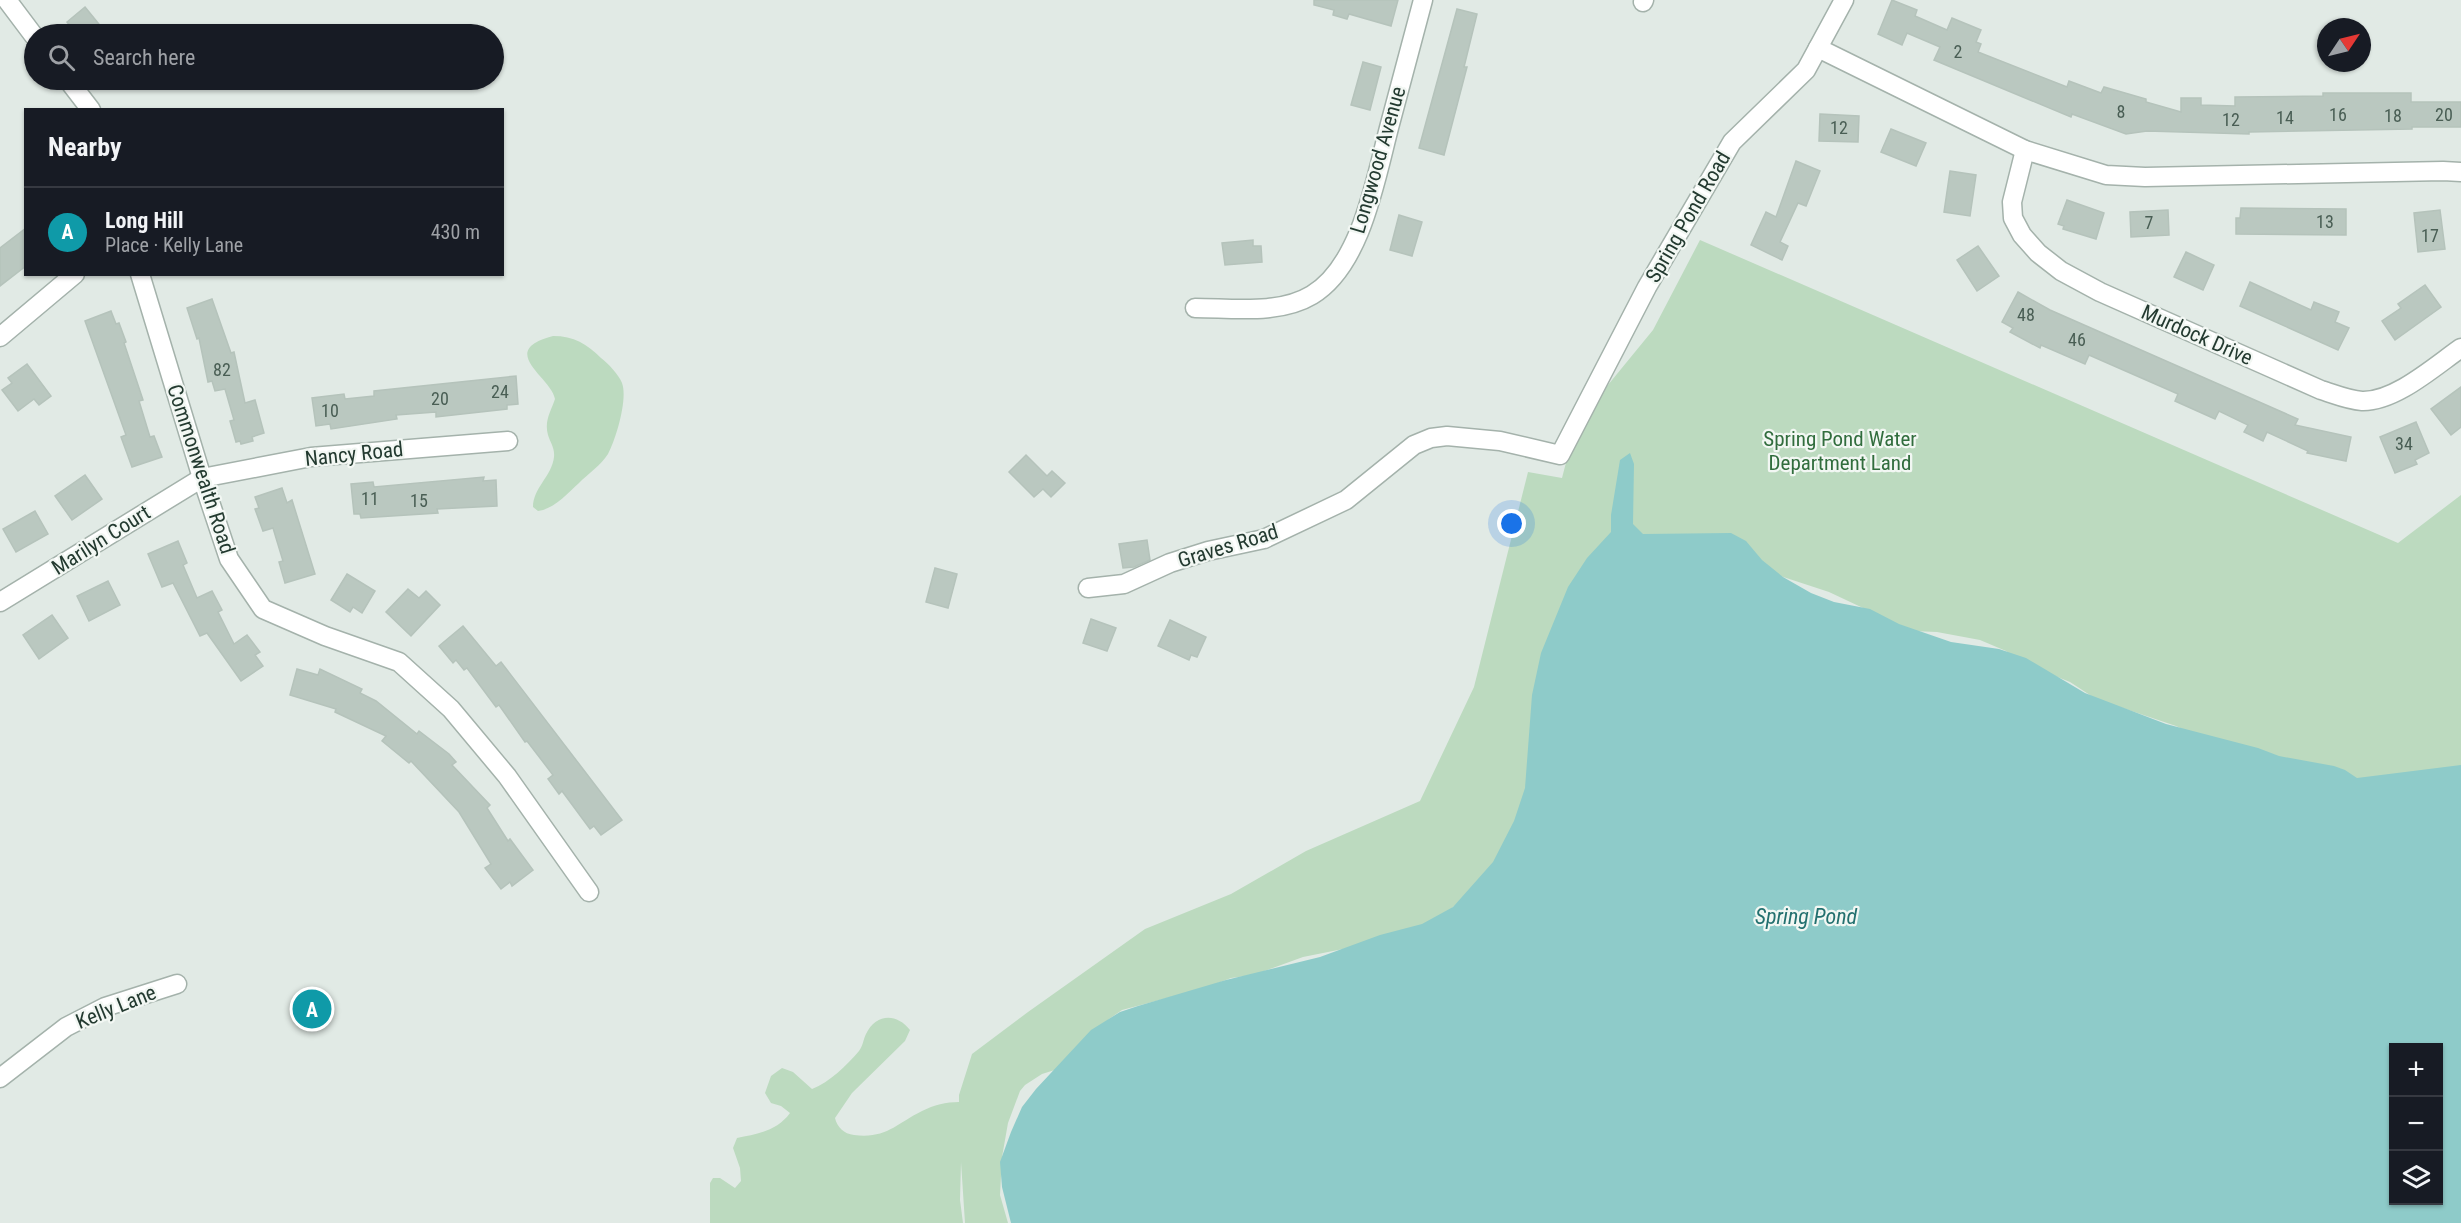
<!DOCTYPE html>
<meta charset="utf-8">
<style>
body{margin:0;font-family:"Roboto Condensed",sans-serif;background:#242831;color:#f1f3f6}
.controls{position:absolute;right:18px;bottom:18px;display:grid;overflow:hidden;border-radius:0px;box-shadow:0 2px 4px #0004}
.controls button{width:54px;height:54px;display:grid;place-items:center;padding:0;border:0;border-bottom:2px solid #363941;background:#171b24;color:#f1f3f6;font:30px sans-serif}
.compass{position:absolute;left:2317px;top:18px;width:54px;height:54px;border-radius:50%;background:#171b24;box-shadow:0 2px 4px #0004;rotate:55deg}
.you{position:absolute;left:1512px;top:524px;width:21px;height:21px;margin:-15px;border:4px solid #fff;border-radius:50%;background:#1a73e8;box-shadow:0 0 0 9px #1a73e833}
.badge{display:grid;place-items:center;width:39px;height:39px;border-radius:50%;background:#8c9099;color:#fff;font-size:20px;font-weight:700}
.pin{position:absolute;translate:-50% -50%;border:3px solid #fff;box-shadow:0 2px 6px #0006}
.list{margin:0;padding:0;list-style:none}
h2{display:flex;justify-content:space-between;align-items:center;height:78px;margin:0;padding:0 24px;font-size:26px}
h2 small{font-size:20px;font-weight:400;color:#9ea1a6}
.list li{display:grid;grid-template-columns:39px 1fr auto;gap:18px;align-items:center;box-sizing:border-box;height:90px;padding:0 24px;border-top:2px solid #363941}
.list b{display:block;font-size:22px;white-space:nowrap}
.list p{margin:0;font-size:20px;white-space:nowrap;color:#9ea1a6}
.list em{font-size:20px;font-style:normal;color:#9ea1a6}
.icon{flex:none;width:33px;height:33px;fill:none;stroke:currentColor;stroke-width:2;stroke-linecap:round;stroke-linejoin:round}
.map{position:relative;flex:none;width:2461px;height:1223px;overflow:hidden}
.search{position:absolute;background:#171b24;box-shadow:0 2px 4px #0004;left:24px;top:24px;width:480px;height:66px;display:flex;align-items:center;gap:15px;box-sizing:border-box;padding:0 21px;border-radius:33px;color:#9ea1a6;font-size:22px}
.panel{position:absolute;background:#171b24;box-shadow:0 2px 4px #0004;left:24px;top:108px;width:480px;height:168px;border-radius:0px}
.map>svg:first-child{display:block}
.green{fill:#bcdabf}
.water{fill:#8ecbc9;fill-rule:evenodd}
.building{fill:#bac8c0;stroke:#b5c3bb;stroke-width:1.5}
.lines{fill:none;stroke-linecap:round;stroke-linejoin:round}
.street-casing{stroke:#a4b2ab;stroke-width:21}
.street{stroke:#fff;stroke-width:18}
.labels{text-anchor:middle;stroke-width:4.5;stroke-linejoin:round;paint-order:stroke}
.number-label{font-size:18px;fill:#495e54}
.street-label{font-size:21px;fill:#233a30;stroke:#f2f7f3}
.park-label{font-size:21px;fill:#316d3d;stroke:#f2f7f3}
.water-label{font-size:22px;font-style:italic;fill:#23706f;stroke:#f2f7f3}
</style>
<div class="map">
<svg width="2461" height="1223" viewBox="0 0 2461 1223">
<rect width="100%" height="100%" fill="#e1eae5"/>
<g class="green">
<path d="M1700,240L2398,543L2461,495V775L2340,780L2193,734L2176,726L2096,699L2070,682L2020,662L2006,651L1980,640L1937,632L1912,631L1829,592L1777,575L1535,833L1441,918L1378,942L1303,957L1253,975L1231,978L1205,988L1122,1010L1109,1019L1061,1068L1042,1074L1025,1085L1020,1091L1008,1123L1002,1157L1000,1195L1008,1223H965L961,1162L960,1200L963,1223H710V1183L713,1178H720L735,1188L741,1181L740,1168L733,1148L737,1138C757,1134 777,1131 790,1113L781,1106L771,1103L765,1093L771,1076L782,1068L793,1072L812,1089C830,1082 846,1066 859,1051C863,1046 863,1040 866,1034C876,1013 897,1013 910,1030L905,1041L852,1093L835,1118C837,1127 844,1134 854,1135C886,1139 896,1124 922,1111C934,1105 946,1102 959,1102V1095L972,1054L1028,1012L1145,929L1231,894L1306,851L1420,801L1474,687L1528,472L1562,478L1576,424L1653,330Z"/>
<path d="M553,336C574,336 587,344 601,358C608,363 619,375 622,383C628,399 616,439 608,454C601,465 588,474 579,483C567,494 554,509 538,511L533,507C533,488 552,476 554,457C555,448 550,442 548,435C544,421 551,411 555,399C551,377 496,351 553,336Z"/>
</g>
<path class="water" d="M1630,453L1634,464L1633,524L1643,534L1731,533L1746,541L1762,560L1783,577L1811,593L1834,602L1870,609L1899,624L1951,642L1999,649L2026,658L2085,693L2166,724L2258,748L2279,756L2334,766L2345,770L2357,778L2461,765V1223H1011L1002,1187L1000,1162L1011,1132L1022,1107L1036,1089L1091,1030L1120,1012L1138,1006L1226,980L1320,957L1380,935L1422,924L1453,907L1493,862L1514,821L1525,788L1532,695L1541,653L1568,587L1587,558L1611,532V515L1620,460ZM2394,1048H2438V1200H2394Z"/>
<g class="building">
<polygon points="1314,0 1398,0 1391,26 1349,14 1347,19 1333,15 1334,10 1314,5"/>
<polygon points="1892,0 1917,10 1915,16 1947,30 1952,18 1981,30 1976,42 1981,44 1978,52 2067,87 2069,81 2101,93 2104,87 2146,99 2146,102 2181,112 2181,98 2201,98 2201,105 2235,106 2235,97 2323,96 2323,93 2411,93 2411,102 2461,102 2461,127 2412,127 2412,129 2249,132 2249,134 2147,131 2126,134 2072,114 2071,117 1934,60 1940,47 1907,33 1902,45 1878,34"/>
<polygon points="85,7 107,34 77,34 67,22"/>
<polygon points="1457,9 1477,14 1464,67 1467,67 1444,155 1419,148"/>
<polygon points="1363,62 1381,67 1370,110 1351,105"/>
<polygon points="1820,114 1859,116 1858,142 1819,141"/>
<polygon points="1891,129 1926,143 1916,166 1881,152"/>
<polygon points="1796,161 1820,171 1806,206 1798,203 1780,242 1788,246 1782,260 1751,245 1766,212 1776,217"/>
<polygon points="1950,171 1976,175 1970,216 1944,212"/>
<polygon points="2067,200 2104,213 2096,239 2063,229 2064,226 2058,224"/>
<polygon points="2241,208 2346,209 2346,235 2236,234 2236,218 2240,218"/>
<polygon points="2168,210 2169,235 2131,237 2130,212"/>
<polygon points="2440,210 2445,249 2418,252 2414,213"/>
<polygon points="1399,215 1422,222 1412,256 1390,250"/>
<polygon points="26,228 26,266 0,286 0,248"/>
<polygon points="1253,240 1253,246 1261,246 1262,262 1225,265 1222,243"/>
<polygon points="1978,246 1999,276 1977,291 1957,260"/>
<polygon points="2186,252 2214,265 2203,290 2174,277"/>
<polygon points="2250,282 2311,310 2314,302 2339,312 2335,322 2349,328 2338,350 2240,306"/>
<polygon points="2425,285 2441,307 2395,340 2382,321 2401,308 2398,304"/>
<polygon points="2018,292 2050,310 2298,419 2295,425 2351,437 2346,461 2307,453 2308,451 2267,432 2263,441 2244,432 2248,425 2219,411 2215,419 2175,401 2178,394 2089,355 2085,364 2041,345 2040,348 2010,332 2013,328 2002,322"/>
<polygon points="212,299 231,353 234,352 245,403 255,400 264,433 252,437 253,441 241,444 240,441 236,442 230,421 234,420 225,389 215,391 212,381 208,382 199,338 197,339 187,308"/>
<polygon points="111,311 116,324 119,323 126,342 124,343 143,400 139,401 150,437 154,436 162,457 132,467 121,437 126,435 85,321"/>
<polygon points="27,364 51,396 39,405 34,399 18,411 2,390 12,383 8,378"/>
<polygon points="516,376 518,404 507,405 507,409 436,417 436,412 396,415 397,419 331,429 330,424 316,426 312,398 344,394 345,399 374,396 374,391"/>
<polygon points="2461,387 2461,427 2451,435 2431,409"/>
<polygon points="2416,422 2429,453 2415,460 2417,464 2395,473 2380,437"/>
<polygon points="1026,455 1047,476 1052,471 1065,483 1051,497 1043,489 1034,497 1009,472"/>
<polygon points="85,475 102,499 72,520 55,496"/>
<polygon points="484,477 483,481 496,480 497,506 437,509 438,513 361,518 360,514 354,514 351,484 373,482 374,487"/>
<polygon points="282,488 287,503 292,500 315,574 285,583 279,562 283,561 273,528 263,531 255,509 259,508 255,497"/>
<polygon points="35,511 48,534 16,552 3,529"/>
<polygon points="1147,540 1150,560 1134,567 1123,568 1119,544"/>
<polygon points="178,541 187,563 183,565 197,598 212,591 222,610 218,612 234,644 247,635 260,652 255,655 263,666 241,681 207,633 200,636 173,583 162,587 148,554"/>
<polygon points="935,568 957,574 948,608 926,602"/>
<polygon points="347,574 375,591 362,613 353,607 350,612 331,600"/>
<polygon points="108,581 120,605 89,621 77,596"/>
<polygon points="408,589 419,598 426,591 440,605 411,636 386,612"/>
<polygon points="52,615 68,638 39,659 23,635"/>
<polygon points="1091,619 1116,628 1107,651 1083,643"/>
<polygon points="1170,620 1206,637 1197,657 1191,655 1189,660 1158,646"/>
<polygon points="463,626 496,666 501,662 622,820 601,835 594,826 590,829 562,791 559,794 548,779 553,775 527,741 525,742 499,705 496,707 467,668 464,670 456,660 453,663 439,646"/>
<polygon points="297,669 318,675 320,669 362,689 360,693 376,701 417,734 419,731 449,754 456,762 452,765 490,805 487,808 508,841 510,839 533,870 512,886 510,882 501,889 485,868 491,864 459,812 411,761 409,763 382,741 386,736 335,712 336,709 290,695"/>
</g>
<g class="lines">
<defs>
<g id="street">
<polyline points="7,0 34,36"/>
<polyline points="1643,2 1644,0"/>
<polyline points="1818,48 2025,150 2106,175 2145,177 2443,171 2461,172"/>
<polyline points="68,80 91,110"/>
<path d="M2025,150L2012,202L2013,218L2022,235L2038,253L2061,271L2100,292L2321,390C2334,394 2348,400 2362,401C2395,402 2435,366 2461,348"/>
<polyline points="140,274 202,478 229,559 263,609 325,636 399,662 451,709 507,776 589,892"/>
<path d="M1195,308C1232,308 1279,315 1312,295C1362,265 1376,176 1390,124C1401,83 1412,41 1423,0"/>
<polyline points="0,337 75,274"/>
<polyline points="1088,588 1124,584 1170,563 1208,551 1264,539 1346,500 1414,445 1431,438 1447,436 1500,441 1560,455 1647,287 1732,142 1806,70 1844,0"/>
<polyline points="0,602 202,478 311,457 508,441"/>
<polyline points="0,1078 66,1027 105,1007 177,984"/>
</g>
</defs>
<use href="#street" class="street-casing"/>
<use href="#street" class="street"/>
</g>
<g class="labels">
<g class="number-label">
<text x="1958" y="58">2</text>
<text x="2121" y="118">8</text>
<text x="2338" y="121">16</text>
<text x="2444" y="121">20</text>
<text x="2393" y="122">18</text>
<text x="2285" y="124">14</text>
<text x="2231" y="126">12</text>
<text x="1839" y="134">12</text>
<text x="2325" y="228">13</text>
<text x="2149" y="229">7</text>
<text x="2430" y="242">17</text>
<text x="2026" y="321">48</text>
<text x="2077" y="346">46</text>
<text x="222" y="376">82</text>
<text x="500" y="398">24</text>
<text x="440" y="405">20</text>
<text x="330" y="417">10</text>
<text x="2404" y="450">34</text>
<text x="370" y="505">11</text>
<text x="419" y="507">15</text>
</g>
<g class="street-label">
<text transform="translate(1378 160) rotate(-74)" y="7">Longwood Avenue</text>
<text transform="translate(1688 217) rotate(-60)" y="7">Spring Pond Road</text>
<text transform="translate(2197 335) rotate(24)" y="7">Murdock Drive</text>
<text transform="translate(354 454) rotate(-6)" y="7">Nancy Road</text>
<text transform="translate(201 469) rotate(72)" y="7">Commonwealth Road</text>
<text transform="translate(101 540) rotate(-32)" y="7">Marilyn Court</text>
<text transform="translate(1228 546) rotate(-17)" y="7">Graves Road</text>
<text transform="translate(116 1007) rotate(-22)" y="7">Kelly Lane</text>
</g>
<g class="park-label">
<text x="1840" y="446">Spring Pond Water<tspan x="1840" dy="24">Department Land</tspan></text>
</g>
<g class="water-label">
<text x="1806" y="924">Spring Pond</text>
</g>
</g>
</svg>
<div class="controls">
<button>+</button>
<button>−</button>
<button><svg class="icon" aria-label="layers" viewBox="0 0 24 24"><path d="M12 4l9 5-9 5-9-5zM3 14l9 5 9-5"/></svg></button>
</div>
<svg class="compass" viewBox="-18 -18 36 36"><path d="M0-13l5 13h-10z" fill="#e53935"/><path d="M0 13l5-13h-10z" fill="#9ea1a6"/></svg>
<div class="you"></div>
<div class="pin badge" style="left:312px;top:1009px;background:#0f9aa8">A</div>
<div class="search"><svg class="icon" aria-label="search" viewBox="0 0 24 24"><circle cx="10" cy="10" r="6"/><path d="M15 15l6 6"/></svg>Search here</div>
<section class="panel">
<h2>Nearby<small></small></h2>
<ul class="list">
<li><span class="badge" style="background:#0f9aa8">A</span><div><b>Long Hill</b><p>Place · Kelly Lane</p></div><em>430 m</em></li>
</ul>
</section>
</div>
